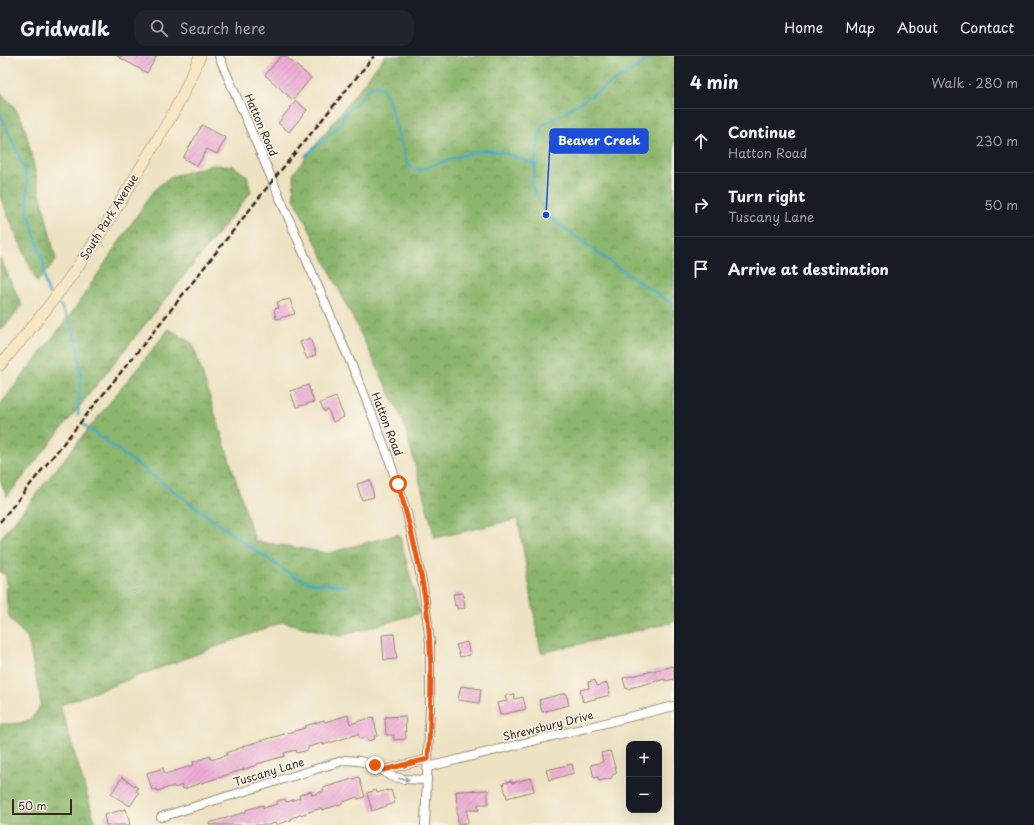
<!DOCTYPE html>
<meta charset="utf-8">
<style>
body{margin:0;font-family:"Playpen Sans",sans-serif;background:#20242c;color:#f1f3f6}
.controls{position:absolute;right:12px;bottom:12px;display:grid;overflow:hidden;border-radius:8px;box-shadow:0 4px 16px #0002}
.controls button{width:36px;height:36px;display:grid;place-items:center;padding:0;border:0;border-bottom:1px solid #363941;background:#171b24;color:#f1f3f6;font:20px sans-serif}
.scale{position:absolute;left:12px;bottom:10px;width:60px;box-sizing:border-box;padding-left:4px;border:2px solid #3b2a1e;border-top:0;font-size:11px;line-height:14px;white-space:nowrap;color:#3b2a1e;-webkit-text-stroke:3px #fbf7ec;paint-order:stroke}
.stop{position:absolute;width:12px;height:12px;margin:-9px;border:3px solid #ea580c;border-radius:50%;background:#fff}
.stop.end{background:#ea580c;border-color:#fff;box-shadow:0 1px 4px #0008}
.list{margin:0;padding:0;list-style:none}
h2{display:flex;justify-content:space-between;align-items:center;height:52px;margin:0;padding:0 16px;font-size:17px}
h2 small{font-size:13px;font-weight:400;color:#9ea1a6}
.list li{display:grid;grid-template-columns:26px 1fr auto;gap:12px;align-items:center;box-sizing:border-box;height:64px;padding:0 16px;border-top:1px solid #363941}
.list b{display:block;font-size:15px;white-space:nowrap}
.list p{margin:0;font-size:13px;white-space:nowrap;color:#9ea1a6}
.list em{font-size:13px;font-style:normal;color:#9ea1a6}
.icon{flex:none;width:22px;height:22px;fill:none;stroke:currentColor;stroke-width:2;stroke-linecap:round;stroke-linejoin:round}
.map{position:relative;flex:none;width:674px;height:769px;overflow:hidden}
header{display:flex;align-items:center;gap:24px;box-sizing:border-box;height:56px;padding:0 20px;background:#171b24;border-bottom:1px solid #363941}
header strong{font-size:19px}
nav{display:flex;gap:22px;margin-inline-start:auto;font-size:14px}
.search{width:280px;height:36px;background:#20242c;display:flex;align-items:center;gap:10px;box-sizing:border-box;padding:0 14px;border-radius:12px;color:#9ea1a6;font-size:15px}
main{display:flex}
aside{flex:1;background:#171b24}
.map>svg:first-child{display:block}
.forest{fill:url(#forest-crowns);stroke:#647046}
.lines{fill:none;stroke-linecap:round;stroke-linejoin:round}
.stream{stroke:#42aac2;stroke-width:2.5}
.building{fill:url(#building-hatch)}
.street-casing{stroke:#948670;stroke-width:10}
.secondary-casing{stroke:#948670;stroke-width:12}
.street{stroke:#fff;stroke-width:8}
.secondary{stroke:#f7e8c3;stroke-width:11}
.rail{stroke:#3b2a1e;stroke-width:2.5;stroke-dasharray:6 3;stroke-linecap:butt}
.oneway{fill:#a79f9a}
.route{stroke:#ea580c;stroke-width:5}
.labels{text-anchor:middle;stroke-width:3;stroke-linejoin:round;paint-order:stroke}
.street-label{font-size:11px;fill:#3b2a1e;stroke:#fbf7ec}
.leader{fill:none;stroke:#1d4ed8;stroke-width:1.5}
.callout-dot{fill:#1d4ed8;stroke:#fbf7ec;stroke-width:1.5}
.callout{fill:#1d4ed8;stroke:#1d4ed8;stroke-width:1.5}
.callout-label{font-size:12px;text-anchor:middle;font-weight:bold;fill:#fff}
</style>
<header>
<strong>Gridwalk</strong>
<div class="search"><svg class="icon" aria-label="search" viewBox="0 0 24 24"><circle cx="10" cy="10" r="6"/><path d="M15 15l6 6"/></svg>Search here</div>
<nav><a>Home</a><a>Map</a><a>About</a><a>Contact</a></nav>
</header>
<main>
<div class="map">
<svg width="674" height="769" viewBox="0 0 674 769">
<defs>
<pattern id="forest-crowns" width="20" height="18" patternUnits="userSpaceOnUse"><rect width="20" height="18" fill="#8cb66d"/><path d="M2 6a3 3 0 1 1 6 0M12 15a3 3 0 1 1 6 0" fill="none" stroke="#749459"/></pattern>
<pattern id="building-hatch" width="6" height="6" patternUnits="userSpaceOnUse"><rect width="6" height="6" fill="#ecacd4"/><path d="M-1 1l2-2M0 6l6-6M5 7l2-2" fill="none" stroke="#cb94b6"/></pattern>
</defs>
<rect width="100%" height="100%" fill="#fbf7ec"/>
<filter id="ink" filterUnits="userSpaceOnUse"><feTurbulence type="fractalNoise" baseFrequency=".025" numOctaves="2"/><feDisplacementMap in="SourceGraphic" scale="8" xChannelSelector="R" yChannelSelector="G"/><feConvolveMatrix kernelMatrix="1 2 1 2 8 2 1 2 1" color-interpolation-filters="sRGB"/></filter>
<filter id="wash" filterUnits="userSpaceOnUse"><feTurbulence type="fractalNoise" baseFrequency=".012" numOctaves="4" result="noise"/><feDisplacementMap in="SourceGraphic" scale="16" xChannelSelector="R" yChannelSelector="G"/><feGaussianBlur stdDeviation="0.9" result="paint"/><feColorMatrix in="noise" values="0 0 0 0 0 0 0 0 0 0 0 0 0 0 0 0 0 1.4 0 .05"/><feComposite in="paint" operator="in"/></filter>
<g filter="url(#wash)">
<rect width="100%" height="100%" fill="#ede2c2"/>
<g class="forest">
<polygon points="385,0 674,0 674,566 541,597 518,463 435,482 403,364 294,142 293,118"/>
<polygon points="0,36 13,49 24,68 56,204 37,226 0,141"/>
<polygon points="212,109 233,110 247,120 251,136 7,441 0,423 0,349 71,258 154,134 170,121"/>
<polygon points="0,202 22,250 0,275"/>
<path d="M169,273L193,288L255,485L328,497L399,478L420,557L340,580L283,566L60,649L96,769H0V668C20,668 33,668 41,647L28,583C23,575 16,571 11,564C5,556 7,530 6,519L0,516V483Z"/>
</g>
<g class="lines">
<g class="stream">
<polyline points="653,0 648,4 541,71 532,130 546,159 620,213 674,249"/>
<polyline points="0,56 24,112 27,124 28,156 43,206 45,226 49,238"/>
<path d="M305,100L340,69L347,55L358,45L364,37L371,31L378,29L382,32L387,39L407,107L413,113L419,114C436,108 474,93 491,95C507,96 521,103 536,109"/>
<polyline points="60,249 73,273 78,294 81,319 78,359"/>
<polyline points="84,369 239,483 293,520 312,527 347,530"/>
</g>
</g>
<g id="blocks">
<g class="building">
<polygon points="117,0 157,0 147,17"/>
<polygon points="281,0 285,0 311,22 293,44 265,19"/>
<polygon points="296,45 307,54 289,76 278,67"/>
<polygon points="202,69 226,82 217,98 207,93 197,110 183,102"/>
<polygon points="290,243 295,258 276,263 274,253 279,252 277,246"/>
<polygon points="310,282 316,299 307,303 300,286"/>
<polygon points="308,329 314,346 296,351 290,335"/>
<polygon points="336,341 344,361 333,366 328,354 324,356 320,347"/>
<polygon points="370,424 374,441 362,444 357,428"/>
<polygon points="463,537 465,552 457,553 457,549 455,550 453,538"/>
<polygon points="394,578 397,603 384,604 382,579"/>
<polygon points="467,586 470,599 460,601 456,589"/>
<polygon points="674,610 674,623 665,625 665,623 626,633 623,622"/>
<polygon points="595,624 597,630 607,627 610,639 583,646 580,634 589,632 588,626"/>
<polygon points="461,630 481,633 479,647 458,644"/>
<polygon points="566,637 569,649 542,656 539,644"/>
<polygon points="514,638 515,643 523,641 526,653 500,659 497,647 507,645 505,640"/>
<polygon points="348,659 350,668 373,661 378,680 374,680 375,683 368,685 367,681 360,683 358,678 323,689 323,687 308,691 308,694 297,697 296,694 284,697 285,700 257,708 257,709 239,715 183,733 182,729 175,732 174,730 157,735 157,733 152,734 147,717 163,712 165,718 194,709 193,706 210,700 211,704 227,699 226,697 243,691 243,690 305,672 305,670 324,664 325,666"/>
<polygon points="405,660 406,683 394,684 394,679 386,679 385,661"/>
<polygon points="610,695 617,717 612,719 612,722 599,725 598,721 594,722 591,709 603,706 601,697"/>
<polygon points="572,708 574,717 549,724 546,714"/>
<polygon points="122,721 138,732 136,735 139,737 130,750 111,738"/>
<polygon points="359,721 365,741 358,743 357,741 341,747 341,748 322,754 321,752 291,762 291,764 276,769 276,767 269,769 209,769 209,767 246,756 246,754 263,749 263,752 277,748 277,745 285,743 286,746 300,742 299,739 311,735 312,739 324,735 323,732"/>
<polygon points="531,722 534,735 507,742 503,727 512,725 512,727"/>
<polygon points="376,734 377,737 387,734 387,735 391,734 395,747 372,755 367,737"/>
<polygon points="488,734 488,748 478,748 479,754 467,754 468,767 458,768 456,735"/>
<polygon points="126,753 130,769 106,769 104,759"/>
</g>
</g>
</g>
<g filter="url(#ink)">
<use href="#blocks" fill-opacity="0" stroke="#948670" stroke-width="1"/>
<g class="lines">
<defs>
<g id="street">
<polyline points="219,0 362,333 387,397 407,457 423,530 430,586 430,651 425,769"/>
<polyline points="428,711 674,650"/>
<polyline points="383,714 428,703"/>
<polyline points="161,761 345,704 359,705 375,709 390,720 403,723 427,724"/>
</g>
<path id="secondary" d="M0,309C35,269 67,228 96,184C123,143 147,101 172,59L183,38L200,0"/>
</defs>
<use href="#street" class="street-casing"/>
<use href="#secondary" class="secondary-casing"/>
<use href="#street" class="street"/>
<use href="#secondary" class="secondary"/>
<polyline class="rail" points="0,466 151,279 273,124 374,0"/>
</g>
<defs><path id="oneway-solid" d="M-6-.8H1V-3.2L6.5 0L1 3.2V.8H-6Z"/></defs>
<use class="oneway" href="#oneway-solid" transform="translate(404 723) rotate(6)"/>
</g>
<g class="lines" filter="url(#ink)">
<path class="route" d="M375,709L383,714L428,703C431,657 433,610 428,564C423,517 411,472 398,428"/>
</g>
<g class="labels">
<g class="street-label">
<text transform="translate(261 69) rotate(67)" y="4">Hatton Road</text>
<text transform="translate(109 161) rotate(-58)" y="4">South Park Avenue</text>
<text transform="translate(387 368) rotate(69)" y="4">Hatton Road</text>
<text transform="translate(548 670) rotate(-14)" y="4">Shrewsbury Drive</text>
<text transform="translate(269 716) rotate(-17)" y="4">Tuscany Lane</text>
</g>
</g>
<path class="leader" d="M546 159L550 85"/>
<circle class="callout-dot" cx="546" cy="159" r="4"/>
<rect class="callout" x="550" y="73" width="98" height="24" rx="4"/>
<g class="callout-label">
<text x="599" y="89">Beaver Creek</text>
</g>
</svg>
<div class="controls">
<button>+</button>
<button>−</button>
</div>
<div class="scale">50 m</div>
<div class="stop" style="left:398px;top:428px"></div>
<div class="stop end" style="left:375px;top:709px"></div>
</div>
<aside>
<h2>4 min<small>Walk · 280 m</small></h2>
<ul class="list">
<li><svg class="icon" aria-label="ahead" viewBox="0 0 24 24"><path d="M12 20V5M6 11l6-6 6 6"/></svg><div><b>Continue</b><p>Hatton Road</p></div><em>230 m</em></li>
<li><svg class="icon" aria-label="right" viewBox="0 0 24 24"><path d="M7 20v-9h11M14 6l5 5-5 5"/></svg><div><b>Turn right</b><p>Tuscany Lane</p></div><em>50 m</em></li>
<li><svg class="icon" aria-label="arrive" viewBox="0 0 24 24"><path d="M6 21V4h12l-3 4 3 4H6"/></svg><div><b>Arrive at destination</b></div></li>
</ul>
</aside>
</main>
